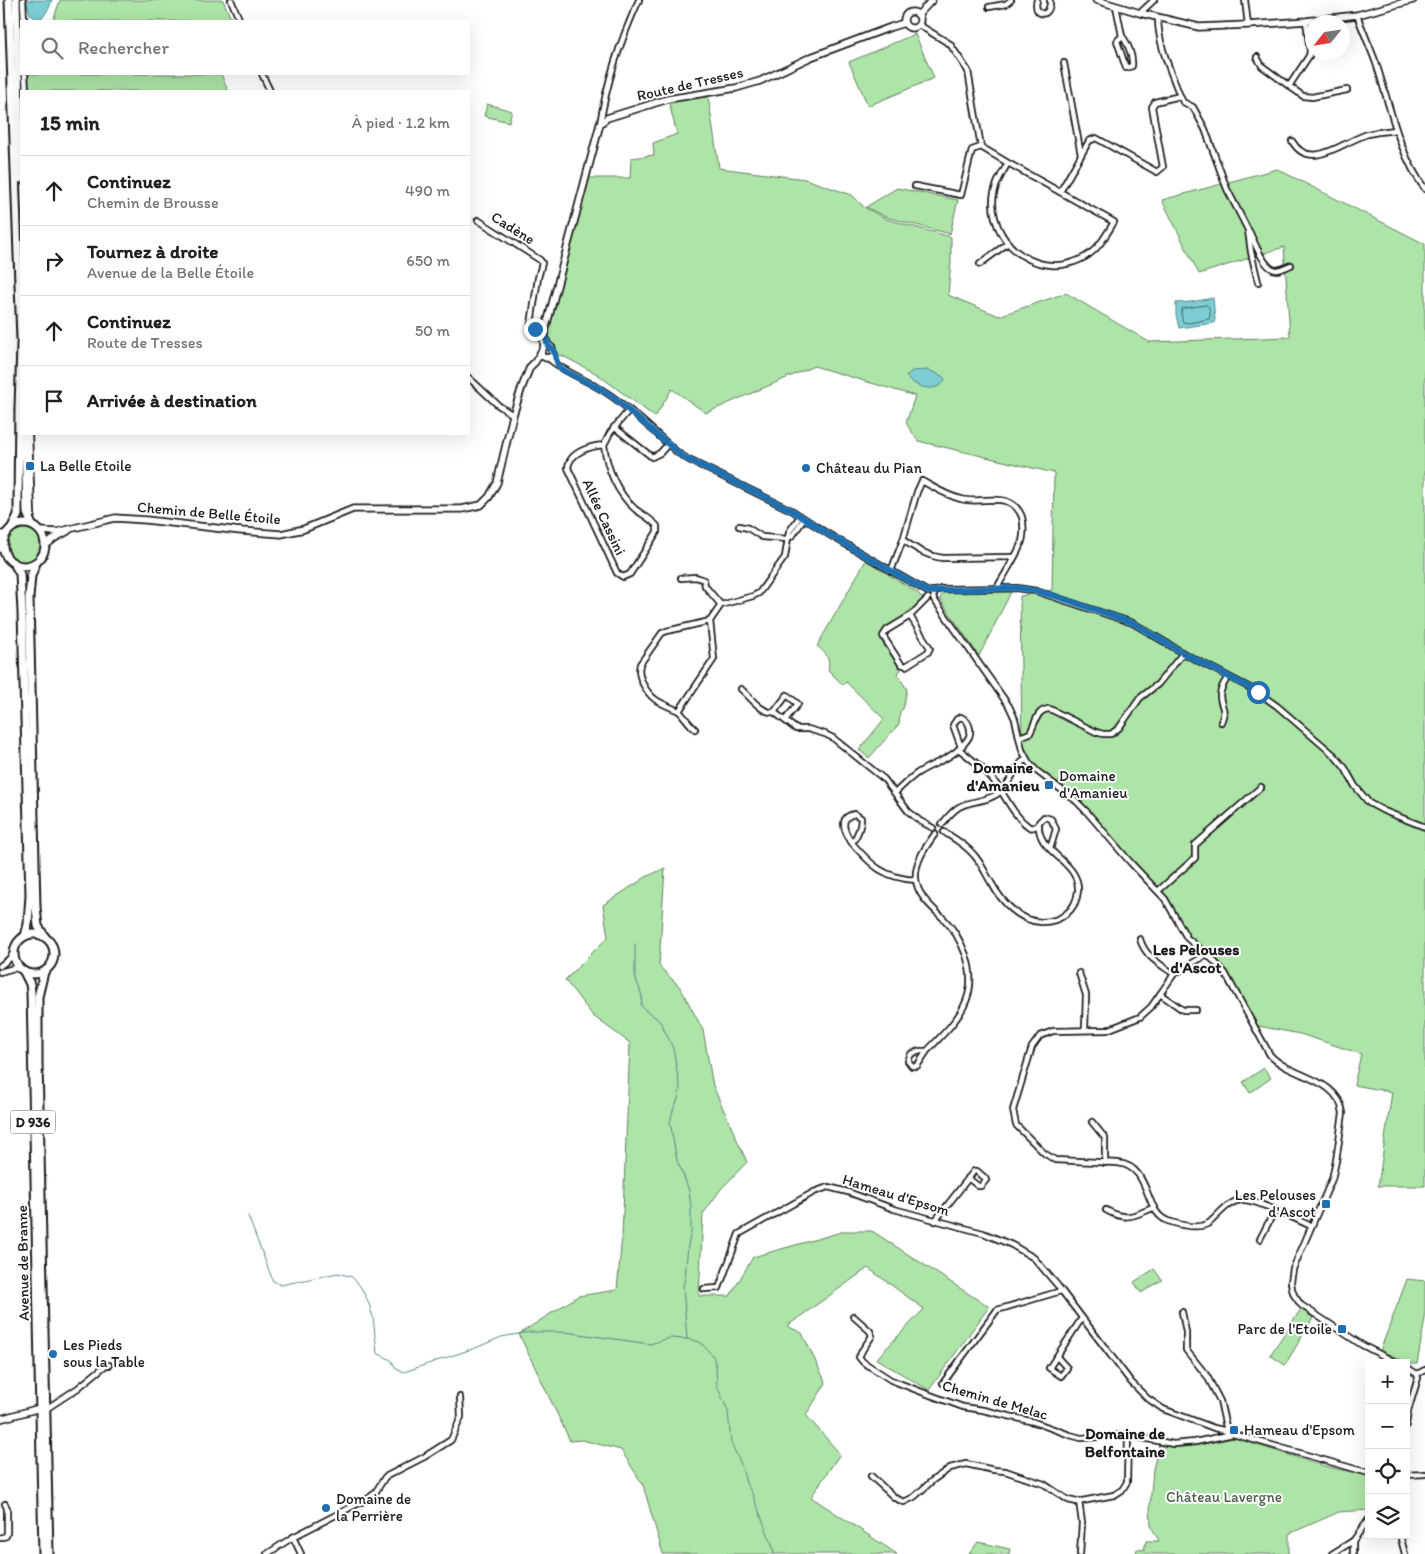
<!DOCTYPE html>
<html lang="fr">
<meta charset="utf-8">
<style>
body{margin:0;font-family:Itim,sans-serif;background:#f6f6f6;color:#202124}
.controls{position:absolute;right:15px;bottom:15px;display:grid;overflow:hidden;border-radius:0px;box-shadow:0 5px 20px #0002}
.controls button{width:45px;height:45px;display:grid;place-items:center;padding:0;border:0;border-bottom:1px solid #e0e0e0;background:#fff;color:#202124;font:25px sans-serif}
.compass{position:absolute;left:1305px;top:15px;width:45px;height:45px;border-radius:50%;background:#fff;box-shadow:0 5px 20px #0002;rotate:240deg}
.stop{position:absolute;width:15px;height:15px;margin:-11px;border:4px solid #1f6fb2;border-radius:50%;background:#fff}
.stop.end{background:#1f6fb2;border-color:#fff;box-shadow:0 1px 5px #0008}
.list{margin:0;padding:0;list-style:none}
h2{display:flex;justify-content:space-between;align-items:center;height:65px;margin:0;padding:0 20px;font-size:21px}
h2 small{font-size:16px;font-weight:400;color:#757577}
.list li{display:grid;grid-template-columns:32px 1fr auto;gap:15px;align-items:center;box-sizing:border-box;height:70px;padding:0 20px;border-top:1px solid #e0e0e0}
.list b{display:block;font-size:19px;white-space:nowrap}
.list p{margin:0;font-size:16px;white-space:nowrap;color:#757577}
.list em{font-size:16px;font-style:normal;color:#757577}
.icon{flex:none;width:28px;height:28px;fill:none;stroke:currentColor;stroke-width:2;stroke-linecap:round;stroke-linejoin:round}
.map{position:relative;flex:none;width:1425px;height:1554px;overflow:hidden}
.search{position:absolute;background:#fff;box-shadow:0 5px 20px #0002;left:20px;top:20px;width:450px;height:55px;display:flex;align-items:center;gap:12px;box-sizing:border-box;padding:0 18px;border-radius:0px;color:#757577;font-size:19px}
.panel{position:absolute;background:#fff;box-shadow:0 5px 20px #0002;left:20px;top:90px;width:450px;height:345px;border-radius:0px}
.map>svg:first-child{display:block}
.green{fill:#ade4a7;stroke:#648062}
.water{fill:#7dced4;stroke:#56878a}
.lines{fill:none;stroke-linecap:round;stroke-linejoin:round}
.shore{stroke:#436366;stroke-width:1}
.stream{stroke:#56878a;stroke-width:1}
.minor-casing{stroke:#1c1c1c;stroke-width:8}
.tertiary-casing{stroke:#1c1c1c;stroke-width:9}
.primary-casing{stroke:#1c1c1c;stroke-width:11}
.minor{stroke:#fff;stroke-width:4.5}
.tertiary{stroke:#fff;stroke-width:5.5}
.primary{stroke:#fff;stroke-width:7}
.route{stroke:#1f6fb2;stroke-width:6}
.poi-dot{fill:#1f6fb2;stroke:#fff;stroke-width:2}
.labels{text-anchor:middle;stroke-width:4;stroke-linejoin:round;paint-order:stroke}
.shield{fill:#fff;stroke:#606060;stroke-width:1}
.shield-label{font-size:14px;font-weight:bold;fill:#1c1c1c}
.street-label{font-size:15px;fill:#1c1c1c;stroke:#fff}
.poi-label{font-size:15px;fill:#1c1c1c;stroke:#fff;text-anchor:start}
.park-label{font-size:15px;fill:#4f624d;stroke:#fff}
.neighbourhood-label{font-size:16px;font-weight:bold;fill:#1c1c1c;stroke:#fff}
</style>
<div class="map">
<svg width="1425" height="1554" viewBox="0 0 1425 1554">
<rect width="100%" height="100%" fill="#fff"/>
<filter id="ink" filterUnits="userSpaceOnUse"><feTurbulence type="fractalNoise" baseFrequency=".02" numOctaves="2"/><feDisplacementMap in="SourceGraphic" scale="10" xChannelSelector="R" yChannelSelector="G"/><feConvolveMatrix kernelMatrix="1 2 1 2 8 2 1 2 1" color-interpolation-filters="sRGB"/></filter>
<g filter="url(#ink)">
<g class="green">
<polygon points="60,0 223,0 232,21 53,21"/>
<polygon points="17,27 21,27 21,74 221,74 228,91 21,91"/>
<polygon points="915,34 934,78 868,106 849,62"/>
<polygon points="708,96 719,168 805,179 852,195 864,207 886,219 951,237 951,262 948,295 999,316 1066,293 1149,342 1290,337 1284,247 1199,274 1162,200 1277,169 1425,244 1425,1186 1378,1186 1392,1092 1354,1085 1361,1054 1300,1034 1253,1025 1225,973 1193,943 1172,910 1086,811 1038,772 1022,750 1020,596 1052,590 1054,473 918,441 906,423 915,396 814,366 706,413 672,389 655,417 597,374 561,355 551,357 551,347 545,331 585,178 630,178 631,158 654,155 653,143 677,134 668,99"/>
<polygon points="487,104 512,111 509,122 484,116"/>
<polygon points="897,188 958,200 950,234 886,217 866,207"/>
<circle cx="24" cy="545" r="17"/>
<path d="M866,560L918,593L923,599L912,610L883,630L881,635L882,642L901,670L897,674L907,689L903,709L900,711L899,724L869,758L859,750L884,719L846,682L843,685L828,670C831,659 826,653 817,646Z"/>
<polygon points="1011,592 979,656 940,599 943,593"/>
<polygon points="665,868 659,966 680,987 703,1030 713,1086 747,1162 721,1189 703,1214 699,1296 730,1296 753,1257 845,1231 872,1231 989,1307 929,1390 876,1359 924,1309 868,1268 787,1326 802,1333 826,1383 806,1415 840,1454 811,1497 897,1554 663,1554 643,1485 621,1450 582,1440 570,1441 519,1334 578,1296 617,1290 622,1236 630,1043 593,1016 565,980 608,937 603,905 646,877"/>
<polygon points="1264,1068 1271,1078 1250,1093 1243,1082"/>
<polygon points="1154,1269 1162,1280 1141,1293 1134,1282"/>
<polygon points="1407,1279 1425,1281 1425,1319 1417,1364 1412,1364 1380,1351"/>
<polygon points="1301,1309 1313,1318 1285,1365 1270,1355"/>
<path d="M1235,1438L1324,1466L1369,1476V1510L1339,1512L1289,1534V1554H1136L1137,1549L1144,1550L1146,1541H1159L1151,1526L1150,1505L1153,1469L1159,1445C1187,1451 1207,1442 1235,1438Z"/>
<polygon points="978,1542 1010,1549 1009,1554 969,1554"/>
</g>
<g class="water">
<polygon points="26,0 52,0 49,8 43,17 36,19 30,14"/>
<polygon points="1213,298 1215,319 1214,323 1179,328 1176,315 1176,303 1191,302"/>
<path d="M928,370L942,376L945,379C938,395 913,387 906,376L912,371Z"/>
</g>
<g class="lines">
<path class="shore" d="M1207,305C1210,307 1211,316 1209,319L1189,323L1183,322L1181,314L1182,309Z"/>
<g class="stream">
<polyline points="635,944 635,976 642,996 641,1005 646,1011 655,1017 661,1023 673,1048 680,1088 678,1099 673,1110 670,1122 677,1161 683,1174 689,1191 691,1207 691,1233 688,1245 685,1278 683,1286 687,1339"/>
<polyline points="248,1216 273,1281 281,1285 338,1273 352,1277 360,1286 368,1301 373,1317 377,1353 391,1360 396,1368 404,1372 478,1347 501,1337 530,1332 565,1332 650,1344 670,1338 687,1339 700,1342 713,1356 716,1366 717,1386 728,1411 731,1443 741,1464 746,1483 752,1493 773,1547 774,1554"/>
</g>
<defs>
<g id="minor">
<polyline points="23,0 24,21"/>
<polyline points="231,0 240,21"/>
<path d="M1037,0C1032,16 1051,20 1050,0"/>
<polyline points="1245,0 1248,25"/>
<path d="M1116,6L1122,36L1117,41L1126,68L1132,66C1133,57 1128,43 1122,36"/>
<polyline points="989,7 1006,4 1011,0"/>
<polyline points="1140,13 1154,0"/>
<path d="M1357,15C1363,31 1370,47 1376,63C1390,105 1398,153 1425,189"/>
<path d="M1158,18C1158,45 1171,72 1180,96L1183,102L1193,107L1205,129L1227,189L1248,230L1251,252L1258,282"/>
<polyline points="1306,21 1310,51 1309,56 1289,86 1303,96 1312,97 1347,90"/>
<polyline points="1257,57 1262,66 1289,86"/>
<polyline points="1064,63 1081,155"/>
<polyline points="25,74 26,91"/>
<polyline points="262,74 270,91"/>
<path d="M600,124C607,81 621,39 639,0"/>
<path d="M1292,141C1310,173 1345,140 1368,134C1377,132 1387,131 1396,130"/>
<path d="M981,147L1008,163L1114,222C1106,235 1099,249 1085,257C1043,281 993,249 993,202C993,188 1001,175 1008,163"/>
<polyline points="915,186 961,195 972,150 981,147 968,71 950,44 919,25"/>
<polyline points="1060,192 1089,141 1096,138 1157,172 1163,167 1152,107 1155,102 1180,96"/>
<polyline points="478,220 540,260 542,263 538,278 531,324 535,329 545,335"/>
<path d="M1249,231C1254,241 1264,269 1276,270C1281,270 1286,267 1291,265"/>
<polyline points="980,264 1008,243"/>
<path d="M548,358C565,373 588,380 607,393C633,410 655,433 678,453L689,460L793,511L828,534L928,592L933,591L934,595"/>
<polyline points="469,378 498,405 513,415"/>
<polyline points="614,427 652,457 660,453 668,444"/>
<polyline points="29,434 32,515"/>
<path d="M604,445C607,469 617,493 635,509C643,515 651,519 657,526V532L630,574L623,577L617,573L568,468C569,452 591,446 604,445L610,433L629,410"/>
<polyline points="739,526 748,528 762,537 787,539"/>
<polyline points="787,539 793,535 804,519"/>
<path d="M903,540C916,549 927,556 943,558L1014,557"/>
<path d="M891,571L903,540L917,492L922,481C935,488 947,496 961,499C983,505 1011,489 1022,517C1024,524 1024,537 1021,544C1015,559 1005,573 997,588"/>
<polyline points="681,578 696,577 704,580 705,586 721,605"/>
<polyline points="933,592 941,589 1017,588 1036,591 1133,623 1183,653 1256,691 1277,706 1334,755 1345,768 1355,786 1369,803 1384,811 1425,827"/>
<path d="M933,598L1009,706L1015,719L1022,750L1029,763L1038,772L1075,800L1086,811L1130,862L1165,899L1187,938L1213,960L1225,973L1270,1055C1291,1078 1338,1077 1343,1113L1336,1161L1332,1179L1293,1269L1291,1282L1292,1289L1294,1295L1301,1305L1362,1345L1397,1363"/>
<polyline points="910,616 930,648 928,652 906,666 901,664 883,636 887,630 910,616 928,598"/>
<path d="M710,621L714,659L679,711C662,703 652,702 643,684C640,677 638,673 640,664L662,633L667,631L710,621L721,605L753,596L759,593L785,557L789,532L800,516"/>
<path d="M741,689C749,696 762,714 774,712L796,729H808L825,734L833,738L884,779L908,811L920,821L933,828"/>
<path d="M679,711C685,717 688,723 695,729"/>
<polyline points="774,712 787,695 798,704 785,720"/>
<path d="M1221,722C1227,708 1221,709 1220,696C1220,689 1224,683 1228,677"/>
<path d="M1019,737L1030,733C1036,723 1036,709 1050,709L1096,732L1103,734H1111L1119,728L1140,698L1158,684L1183,653"/>
<path d="M960,750C973,760 987,771 997,785C1007,799 1014,816 1028,826C1031,829 1034,827 1039,825"/>
<path d="M895,793C902,786 908,780 916,774C932,763 948,761 962,746C967,740 971,737 970,729C969,723 967,720 961,717L957,719L953,725L961,747"/>
<path d="M942,824C947,818 952,811 959,807C972,800 988,802 1000,792C1012,783 1013,767 1026,759"/>
<path d="M944,832C955,839 966,845 974,855C982,864 986,875 992,884C1002,902 1019,921 1041,922C1050,922 1059,920 1066,914C1074,908 1077,901 1078,891C1080,860 1035,853 1039,822L1044,817L1051,819L1056,829L1050,849"/>
<path d="M852,843C845,833 837,817 855,814L861,818C861,827 857,836 852,843C872,866 884,878 916,880"/>
<polyline points="1158,891 1195,858 1195,845 1261,787"/>
<path d="M1140,939C1145,957 1160,964 1174,974"/>
<path d="M1205,953L1201,958L1174,974L1151,1007L1140,1017L1107,1030L1053,1031L1040,1036L1032,1047L1013,1110L1016,1125L1044,1153L1055,1160L1118,1163C1152,1167 1143,1212 1168,1221C1180,1225 1198,1230 1209,1223C1215,1218 1220,1212 1226,1207C1231,1203 1237,1200 1243,1200C1255,1199 1298,1220 1311,1226"/>
<polyline points="0,966 9,959 14,952"/>
<polyline points="0,972 14,968 21,970"/>
<polyline points="1079,973 1086,995 1085,1030"/>
<polyline points="1160,994 1183,1010 1196,1010"/>
<path d="M927,1051L917,1066H912L908,1061L911,1054L919,1051H927C955,1022 981,999 966,955C961,942 954,929 944,919C933,908 917,896 916,879C914,863 926,846 935,834"/>
<polyline points="1092,1122 1105,1138 1105,1163"/>
<path d="M1106,1210C1127,1222 1135,1215 1155,1207"/>
<polyline points="935,1221 974,1171 977,1171 985,1178 986,1180 981,1186 978,1186 968,1178"/>
<polyline points="1260,1239 1275,1210"/>
<polyline points="704,1289 719,1288 739,1234 814,1192 828,1187 848,1192 894,1209 983,1233 1012,1245 1034,1258 1058,1286 1131,1382 1147,1398 1163,1409 1214,1428 1227,1431 1227,1434"/>
<polyline points="1182,1312 1186,1332 1186,1350 1207,1376 1220,1401 1227,1431"/>
<polyline points="853,1316 870,1331 872,1336 863,1349 859,1357 863,1362 891,1380 922,1392 963,1407 983,1410 1034,1422 1070,1435 1081,1438 1128,1435 1173,1444 1195,1442 1233,1434 1369,1473"/>
<polyline points="1057,1357 1067,1368 1061,1376 1049,1368 1082,1318"/>
<polyline points="1406,1367 1417,1374"/>
<polyline points="1417,1374 1425,1370"/>
<polyline points="943,1383 997,1310 1061,1291"/>
<polyline points="46,1409 78,1388 106,1365 109,1365"/>
<polyline points="1406,1425 1408,1411 1418,1378 1417,1374"/>
<polyline points="1406,1475 1425,1474"/>
<polyline points="871,1476 895,1498 904,1502 914,1497 933,1480 950,1468 966,1464 994,1470 1005,1471 1044,1484 1068,1500 1077,1502 1114,1495 1122,1490 1127,1482 1128,1435"/>
<polyline points="1079,1501 1082,1523 1080,1554"/>
<polyline points="1400,1535 1405,1554"/>
<polyline points="293,1537 301,1554"/>
<polyline points="0,1538 6,1536 7,1533 7,1508 5,1504"/>
<polyline points="267,1554 293,1537 369,1498 375,1493 385,1477 424,1457 451,1440 461,1417 460,1397"/>
<polyline points="1332,1554 1353,1541 1369,1519"/>
<polyline points="1353,1554 1353,1541"/>
</g>
<g id="tertiary">
<polyline points="1096,0 1140,13 1199,27 1248,25 1306,21 1357,15 1413,0"/>
<circle cx="912" cy="20" r="8"/>
<polyline points="918,15 932,0"/>
<polyline points="541,352 542,356 546,358 551,357 553,354 552,348 548,345 545,337 545,331 600,124 607,118 668,99 736,88 760,81 811,57 891,27 904,23"/>
<polyline points="40,531 57,532 115,518 146,520 241,531 281,534 304,529 353,509 462,509 481,505 489,497 497,483 513,415 522,387 530,367 535,362 544,347 543,338 545,335"/>
<polyline points="0,535 6,533"/>
<polyline points="45,546 55,538 68,531"/>
<polyline points="0,547 4,552"/>
<polyline points="0,1419 40,1408"/>
</g>
<g id="primary">
<polyline points="9,0 21,340"/>
<polyline points="16,0 21,179"/>
<polyline points="25,434 27,513 32,525"/>
<circle cx="24" cy="545" r="21"/>
<polyline points="12,527 18,515 18,504 19,408 21,344"/>
<polyline points="14,563 20,574 22,612 30,895 28,924 25,936"/>
<polyline points="36,563 31,576 29,598 36,907 38,926 45,937"/>
<circle cx="34" cy="954" r="20"/>
<polyline points="24,972 30,984 31,992 43,1554"/>
<polyline points="44,972 38,997 38,1062 49,1554"/>
</g>
</defs>
<use href="#minor" class="minor-casing"/>
<use href="#tertiary" class="tertiary-casing"/>
<use href="#primary" class="primary-casing"/>
<use href="#minor" class="minor"/>
<use href="#tertiary" class="tertiary"/>
<use href="#primary" class="primary"/>
</g>
</g>
<g class="lines" filter="url(#ink)">
<polyline class="route" points="535,329 545,334 548,346 553,349 558,365 563,370 597,387 613,397 683,457 793,511 828,534 928,592 932,591 934,592 941,590 1017,588 1036,591 1058,597 1133,623 1183,653 1258,692"/>
</g>
<g class="poi-dot">
<rect x="25" y="461" width="10" height="10" rx="2.5"/>
<circle cx="806" cy="468" r="5"/>
<rect x="1044" y="780" width="10" height="10" rx="2.5"/>
<rect x="1321" y="1199" width="10" height="10" rx="2.5"/>
<rect x="1337" y="1324" width="10" height="10" rx="2.5"/>
<circle cx="53" cy="1354" r="5"/>
<rect x="1229" y="1425" width="10" height="10" rx="2.5"/>
<circle cx="326" cy="1508" r="5"/>
</g>
<g class="labels">
<rect class="shield" x="10.5" y="1110.5" width="45" height="23" rx="4"/>
<g class="shield-label">
<text x="33" y="1127">D 936</text>
</g>
<g class="street-label">
<text transform="translate(690 84) rotate(-13)" y="5">Route de Tresses</text>
<text transform="translate(513 228) rotate(32)" y="5">Cadène</text>
<text transform="translate(209 513) rotate(5)" y="5">Chemin de Belle Étoile</text>
<text transform="translate(604 517) rotate(65)" y="5">Allée Cassini</text>
<text transform="translate(896 1195) rotate(17)" y="5">Hameau d'Epsom</text>
<text transform="translate(23 1263) rotate(-91)" y="5">Avenue de Branne</text>
<text transform="translate(995 1400) rotate(16)" y="5">Chemin de Melac</text>
</g>
<g class="poi-label">
<text x="40" y="471">La Belle Etoile</text>
<text x="816" y="473">Château du Pian</text>
<text x="1059" y="781">Domaine<tspan x="1059" dy="17">d'Amanieu</tspan></text>
<text x="1316" y="1200" text-anchor="end">Les Pelouses<tspan x="1316" dy="17">d'Ascot</tspan></text>
<text x="1332" y="1334" text-anchor="end">Parc de l'Etoile</text>
<text x="63" y="1350">Les Pieds<tspan x="63" dy="17">sous la Table</tspan></text>
<text x="1244" y="1435">Hameau d'Epsom</text>
<text x="336" y="1504">Domaine de<tspan x="336" dy="17">la Perrière</tspan></text>
</g>
<g class="park-label">
<text x="1224" y="1502">Château Lavergne</text>
</g>
<g class="neighbourhood-label">
<text x="1003" y="773">Domaine<tspan x="1003" dy="18">d'Amanieu</tspan></text>
<text x="1196" y="955">Les Pelouses<tspan x="1196" dy="18">d'Ascot</tspan></text>
<text x="1125" y="1439">Domaine de<tspan x="1125" dy="18">Belfontaine</tspan></text>
</g>
</g>
</svg>
<div class="controls">
<button>+</button>
<button>−</button>
<button><svg class="icon" aria-label="locate" viewBox="0 0 24 24"><circle cx="12" cy="12" r="6"/><path d="M12 2v4M12 18v4M2 12h4M18 12h4"/></svg></button>
<button><svg class="icon" aria-label="layers" viewBox="0 0 24 24"><path d="M12 4l9 5-9 5-9-5zM3 14l9 5 9-5"/></svg></button>
</div>
<svg class="compass" viewBox="-18 -18 36 36"><path d="M0-13l5 13h-10z" fill="#e53935"/><path d="M0 13l5-13h-10z" fill="#757577"/></svg>
<div class="stop" style="left:1258px;top:692px"></div>
<div class="stop end" style="left:535px;top:329px"></div>
<div class="search"><svg class="icon" aria-label="search" viewBox="0 0 24 24"><circle cx="10" cy="10" r="6"/><path d="M15 15l6 6"/></svg>Rechercher</div>
<section class="panel">
<h2>15 min<small>À pied · 1.2 km</small></h2>
<ul class="list">
<li><svg class="icon" aria-label="ahead" viewBox="0 0 24 24"><path d="M12 20V5M6 11l6-6 6 6"/></svg><div><b>Continuez</b><p>Chemin de Brousse</p></div><em>490 m</em></li>
<li><svg class="icon" aria-label="right" viewBox="0 0 24 24"><path d="M7 20v-9h11M14 6l5 5-5 5"/></svg><div><b>Tournez à droite</b><p>Avenue de la Belle Étoile</p></div><em>650 m</em></li>
<li><svg class="icon" aria-label="ahead" viewBox="0 0 24 24"><path d="M12 20V5M6 11l6-6 6 6"/></svg><div><b>Continuez</b><p>Route de Tresses</p></div><em>50 m</em></li>
<li><svg class="icon" aria-label="arrive" viewBox="0 0 24 24"><path d="M6 21V4h12l-3 4 3 4H6"/></svg><div><b>Arrivée à destination</b></div></li>
</ul>
</section>
</div>
